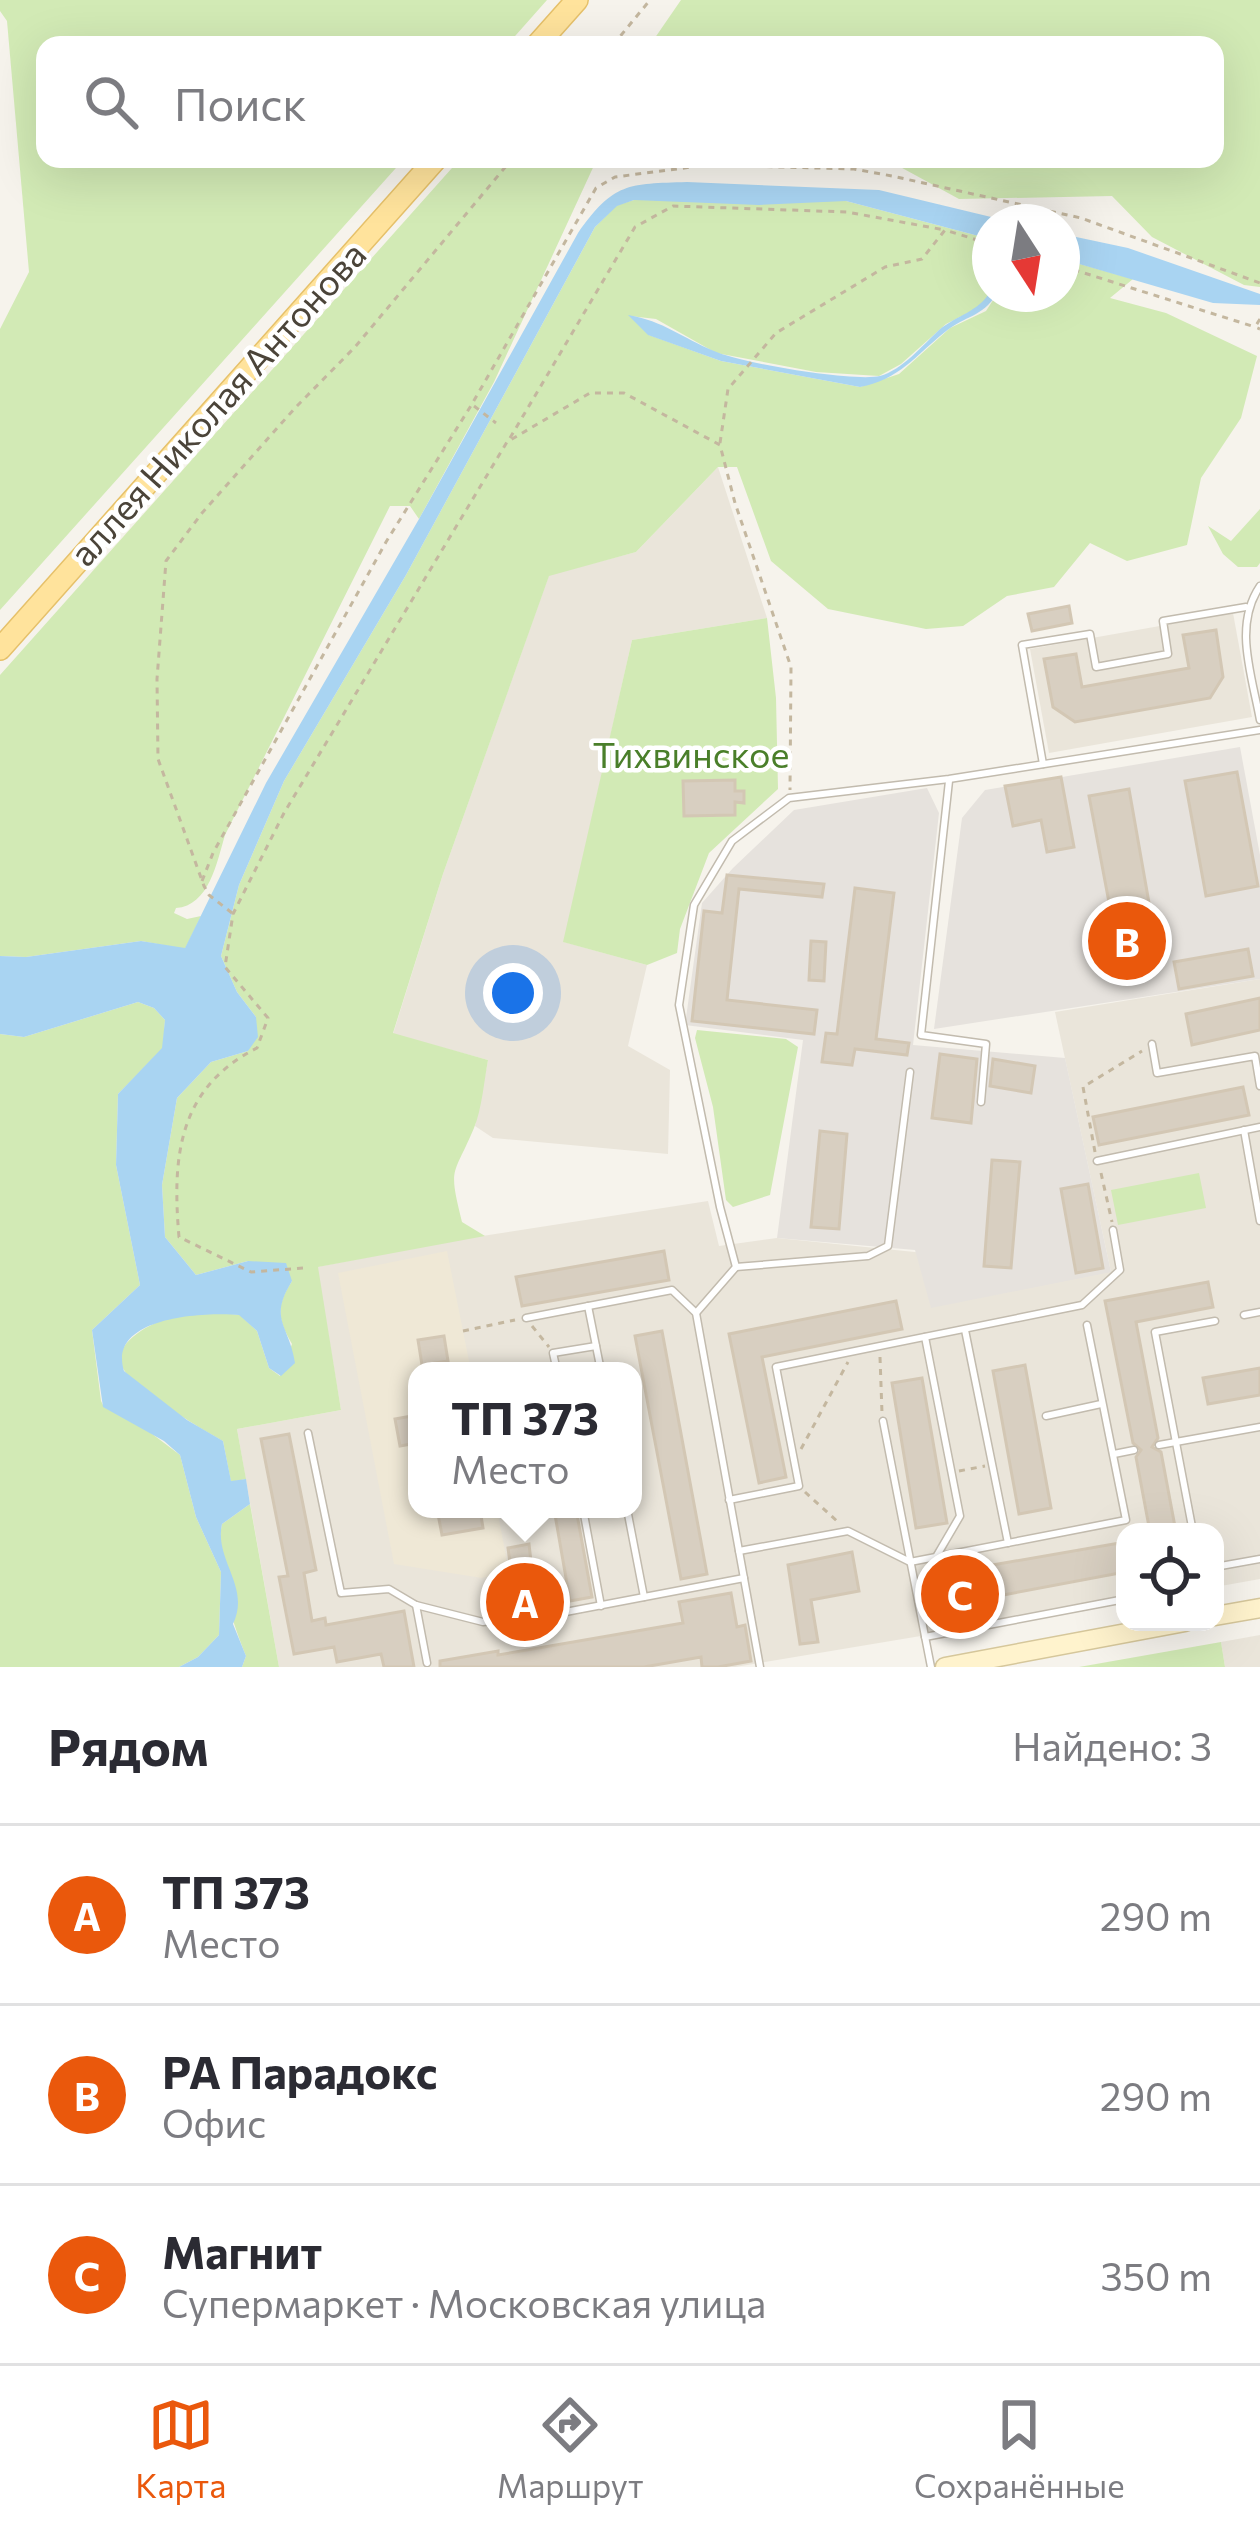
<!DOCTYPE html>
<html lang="ru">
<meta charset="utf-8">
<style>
body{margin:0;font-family:Commissioner,sans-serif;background:#f7f7f7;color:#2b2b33}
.controls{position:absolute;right:36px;bottom:36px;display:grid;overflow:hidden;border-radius:24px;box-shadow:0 12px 48px #0002}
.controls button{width:108px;height:108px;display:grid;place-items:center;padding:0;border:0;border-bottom:3px solid #e1e1e2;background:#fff;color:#2b2b33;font:60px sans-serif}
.compass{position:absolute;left:972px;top:204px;width:108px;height:108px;border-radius:50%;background:#fff;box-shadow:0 12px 48px #0002;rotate:168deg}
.you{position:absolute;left:513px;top:993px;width:42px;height:42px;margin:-30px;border:9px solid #fff;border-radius:50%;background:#1a73e8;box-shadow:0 0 0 18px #1a73e833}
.badge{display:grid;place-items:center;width:78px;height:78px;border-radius:50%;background:#ea580c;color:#fff;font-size:39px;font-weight:700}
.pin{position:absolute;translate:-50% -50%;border:6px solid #fff;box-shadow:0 3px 12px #0006}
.popup{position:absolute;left:408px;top:1362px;width:234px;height:156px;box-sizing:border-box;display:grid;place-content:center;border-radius:24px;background:#fff;filter:drop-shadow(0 3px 9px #0005);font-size:39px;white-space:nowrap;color:#7c7c81}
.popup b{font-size:45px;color:#2b2b33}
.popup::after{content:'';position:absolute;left:50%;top:100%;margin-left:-24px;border:24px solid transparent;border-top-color:#fff}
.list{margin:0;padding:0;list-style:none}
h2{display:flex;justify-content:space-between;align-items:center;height:156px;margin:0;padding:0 48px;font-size:51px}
h2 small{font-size:39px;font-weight:400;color:#7c7c81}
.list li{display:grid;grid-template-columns:78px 1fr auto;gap:36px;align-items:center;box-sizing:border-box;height:180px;padding:0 48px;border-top:3px solid #e1e1e2}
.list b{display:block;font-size:45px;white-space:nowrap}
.list p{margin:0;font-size:39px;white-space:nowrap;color:#7c7c81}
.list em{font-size:39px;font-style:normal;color:#7c7c81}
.icon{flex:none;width:66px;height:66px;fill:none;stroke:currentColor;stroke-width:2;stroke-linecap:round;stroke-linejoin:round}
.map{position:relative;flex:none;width:1260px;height:1667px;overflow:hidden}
.search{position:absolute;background:#fff;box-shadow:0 12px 48px #0002;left:36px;right:36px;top:36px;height:132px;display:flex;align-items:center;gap:30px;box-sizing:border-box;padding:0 42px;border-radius:24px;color:#7c7c81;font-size:45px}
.sheet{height:696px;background:#fff}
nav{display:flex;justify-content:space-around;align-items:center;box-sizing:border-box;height:168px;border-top:3px solid #e1e1e2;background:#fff;font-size:33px;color:#7c7c81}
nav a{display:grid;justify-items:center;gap:6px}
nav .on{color:#ea580c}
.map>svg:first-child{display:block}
.residential{fill:#eae5da;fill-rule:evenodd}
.industrial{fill:#e6e2dd}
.education{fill:#efe8d6}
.green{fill:#d2eab5}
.water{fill:#a9d4f2}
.building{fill:#d8cfc1;stroke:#d3c7b4;stroke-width:3}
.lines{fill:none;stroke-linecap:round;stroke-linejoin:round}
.lane-casing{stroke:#c2bbae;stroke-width:9}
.secondary-casing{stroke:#d6c79b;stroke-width:21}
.primary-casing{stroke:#e6c16a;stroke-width:24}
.path{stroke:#c4b79f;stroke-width:3;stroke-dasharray:6 6;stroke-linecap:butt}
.lane{stroke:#fff;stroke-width:6}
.secondary{stroke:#fff3cd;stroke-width:18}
.primary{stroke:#ffe39c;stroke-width:21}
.labels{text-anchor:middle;stroke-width:9;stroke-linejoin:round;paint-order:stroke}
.street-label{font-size:36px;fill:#4b4439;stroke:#fff}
.park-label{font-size:36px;fill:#4a7f2a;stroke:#fff}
</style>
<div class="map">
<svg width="1260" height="1667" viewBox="0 0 1260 1667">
<rect width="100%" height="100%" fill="#f6f3ec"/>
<g class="residential">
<polygon points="718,467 767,618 632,640 564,942 647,965 628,1046 670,1070 668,1154 493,1138 475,1126 488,1060 393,1034 443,874 549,575 636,552"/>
<polygon points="1233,613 1252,717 1049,753 1030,649"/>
<path d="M1260,979V1579L1215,1587V1532H1125V1602L735,1667H279L237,1429L341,1410L317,1267L456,1240L708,1201L719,1246L777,1238L1111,1272L1055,1012ZM417,1371H633V1509H417Z"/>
<polygon points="1260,1635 1260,1667 1225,1667 1221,1642"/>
</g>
<g class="industrial">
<polygon points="1240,747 1260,855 1260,979 934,1029 962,818 985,790"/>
<polygon points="927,788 939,813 913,1045 1065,1058 1111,1272 931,1308 915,1250 777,1238 803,1040 685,1025 702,903 733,868 794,810"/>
</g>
<polygon class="education" points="447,1251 471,1371 417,1371 417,1509 497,1509 509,1572 482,1578 394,1564 338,1273"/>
<g class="green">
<polygon points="0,0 547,0 507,45 45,45 45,159 404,159 0,610 0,329 29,272 7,21 0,11"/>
<polygon points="681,0 1260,0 1260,287 1244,285 1152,237 1112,196 959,199 893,163 751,159 1215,159 1215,45 650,45"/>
<path d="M460,159H597L494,382L419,519L410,506H390L225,835C217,862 209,906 176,908L174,913L187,919L201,916L185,949L141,941L26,957L0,956V675Z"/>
<path d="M634,200L846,201L990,239V292L982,306L946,324L901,364L879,376L816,372L716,353L656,319L630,316L649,335L721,361L860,387L899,374L950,328L986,311L997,294H1062V259L1133,279L1110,298L1166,313L1257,356L1241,418L1201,478L1187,545L1127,561L1090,543L1054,587L1007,596L963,626L926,629L828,609L771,561L737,467H718L636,552L549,576L443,874L393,1033L488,1060C484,1081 482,1108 474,1128C453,1178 448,1165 462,1222L485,1236L318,1267L341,1410L237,1429L246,1479L231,1482L223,1441C200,1428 137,1391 124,1370C107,1343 155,1321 174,1316C195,1311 219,1313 240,1315L257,1331L269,1368L280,1376L292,1344C277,1318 276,1306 292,1281L248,1261L196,1275L165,1237L162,1185L177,1098L211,1062L248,1051L256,1017L237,992L221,956L239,885L284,781L406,575L595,227L617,205Z"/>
<polygon points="1260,509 1260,563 1257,567 1238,567 1223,554 1208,526 1231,541"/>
<polygon points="767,618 776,698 778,789 709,853 680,929 677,953 647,965 563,942 632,640"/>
<polygon points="138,1002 154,1008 165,1020 163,1048 118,1094 116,1165 140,1285 92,1330 101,1401 104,1407 143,1427 180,1455 196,1517 221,1572 219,1635 198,1657 179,1667 0,1667 0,1034 24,1037"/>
<polygon points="697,1030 786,1039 798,1047 770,1195 733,1207 726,1200 713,1107 695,1038"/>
<polygon points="1199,1173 1206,1208 1118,1225 1111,1190"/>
<path d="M250,1504L279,1667H242L246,1656C231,1618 213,1565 222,1524Z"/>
<polygon points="1221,1642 1225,1667 1079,1667"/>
</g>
<g class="water">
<path d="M687,182L879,190L1012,222H990V239L846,201L759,205L634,200L617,206L595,227L406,575L284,781L239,885L221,956L237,992L256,1017L258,1037L248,1051L211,1062L177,1098L162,1185L165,1237L196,1275L248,1261L286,1263L292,1281C268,1320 289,1324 295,1363L281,1376L269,1368L257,1331L239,1315C206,1312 107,1316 124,1371L187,1420L223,1441L231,1481L246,1479L250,1504L222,1524C214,1560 251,1587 233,1624L246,1656L242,1667H179L198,1657L219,1635L221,1572L196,1517L180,1455L164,1441L103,1407L92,1330L140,1285L116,1165L118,1094L162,1048L165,1020L154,1008L138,1002L24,1037L0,1034V956L26,957L141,941L185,948L266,783L419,519L578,233C614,182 628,184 687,182Z"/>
<polygon points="1062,234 1128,248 1260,294 1260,305 1213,303 1062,259"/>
<path d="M990,292L997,294C981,318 966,315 945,332C916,355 899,380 860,387L721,361L648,335L628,315C664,321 682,338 714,351C740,363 853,382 880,376C902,370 923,345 939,330C957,315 978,312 990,292Z"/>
</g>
<g class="building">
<polygon points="1069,606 1072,623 1032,631 1028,614"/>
<polygon points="1216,630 1223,677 1210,698 1075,722 1053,707 1044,659 1076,654 1082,687 1189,668 1183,635"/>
<polygon points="1237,772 1258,886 1206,896 1185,781"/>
<polygon points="1061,777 1074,847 1047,852 1041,820 1013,826 1005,786"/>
<polygon points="735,780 735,791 744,791 744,803 735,802 735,815 684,816 683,781"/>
<polygon points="1129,789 1158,954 1120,961 1089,796"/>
<polygon points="727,875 824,884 822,897 739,889 727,1000 817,1010 814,1034 692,1021 704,911 722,913"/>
<polygon points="855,888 894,893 876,1039 909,1043 907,1055 855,1049 852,1065 822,1062 826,1033 837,1034"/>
<polygon points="811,941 826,942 824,981 809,980"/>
<polygon points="1248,949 1253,976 1179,989 1174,962"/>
<polygon points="1260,998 1260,1030 1192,1045 1186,1014"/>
<polygon points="940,1054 977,1059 971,1123 932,1118"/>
<polygon points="993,1059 1035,1066 1031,1093 990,1086"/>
<polygon points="1243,1087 1249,1115 1099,1145 1093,1117"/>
<polygon points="820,1131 847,1134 839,1229 811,1227"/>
<polygon points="992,1160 1020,1162 1011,1268 984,1266"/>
<polygon points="1088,1184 1103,1268 1076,1273 1061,1189"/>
<polygon points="664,1251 669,1280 522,1306 516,1277"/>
<polygon points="1208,1282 1213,1307 1136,1322 1158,1438 1152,1447 1161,1452 1176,1532 1150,1532 1136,1457 1141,1450 1133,1443 1105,1301"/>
<polygon points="896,1301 902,1329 762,1357 786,1477 759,1483 729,1334"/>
<polygon points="662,1331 707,1574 681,1579 635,1336"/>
<polygon points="444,1336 448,1361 422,1365 418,1340"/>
<polygon points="1025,1365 1051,1508 1019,1514 993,1371"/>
<polygon points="1260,1368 1260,1395 1208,1404 1203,1378"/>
<polygon points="922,1378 947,1523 916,1528 892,1383"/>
<polygon points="417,1415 417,1443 400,1446 395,1419"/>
<polygon points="289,1434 316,1570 304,1573 312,1621 325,1618 326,1625 404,1611 414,1667 384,1667 381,1654 337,1662 334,1647 294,1654 279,1577 288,1576 261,1439"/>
<polygon points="437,1509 480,1509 483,1528 442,1535"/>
<polygon points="554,1509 576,1509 592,1597 570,1601"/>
<polygon points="1125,1542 1125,1572 982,1599 984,1609 943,1617 935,1575"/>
<polygon points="529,1544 536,1606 516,1609 508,1548"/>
<polygon points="852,1552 859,1591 811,1600 818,1642 800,1644 788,1565"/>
<polygon points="731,1593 737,1627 745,1625 751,1661 718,1667 702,1667 701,1657 644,1667 440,1667 440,1661 498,1651 498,1655 683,1623 679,1602"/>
</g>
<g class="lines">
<defs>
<g id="lane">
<path d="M1260,586C1233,626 1252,675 1260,720"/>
<polyline points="1043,764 1022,645 1090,634 1096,667 1168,654 1163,621 1246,607"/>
<polyline points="949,781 921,1035 986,1044 981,1102"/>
<polyline points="1152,1044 1157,1073 1255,1056 1260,1086"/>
<polyline points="1244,1130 1260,1221"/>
<polyline points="1097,1161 1260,1127"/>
<polyline points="736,1267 868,1256 888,1246 910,1072"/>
<polyline points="588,1306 601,1371"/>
<polyline points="696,1313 736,1267 720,1207 679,1005 694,905 732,841 789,798 949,779 1260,730"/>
<polyline points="1244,1315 1260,1312"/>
<polyline points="526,1318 672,1290 696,1313 760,1667"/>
<polyline points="965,1330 1008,1543"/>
<polyline points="925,1337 960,1516 936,1557"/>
<polyline points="557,1371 553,1353 596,1346"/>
<polyline points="1046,1416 1101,1404"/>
<polyline points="883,1421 931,1667"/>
<polyline points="308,1433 341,1593 389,1589 416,1605 483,1622 555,1614 744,1578"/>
<polyline points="1159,1445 1260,1427"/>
<polyline points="1114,1454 1134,1450"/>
<polyline points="729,1500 799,1486 776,1367 1082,1305 1120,1270 1113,1230"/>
<polyline points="583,1509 601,1606"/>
<polyline points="627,1509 644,1597"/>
<polyline points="1193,1532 1155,1332 1215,1321"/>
<polyline points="739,1551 848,1531 910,1562 1126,1520 1087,1325"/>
<polyline points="1215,1567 1260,1559"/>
<polyline points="416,1605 427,1663"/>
<polyline points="925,1637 1125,1599"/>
</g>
<g id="secondary">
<polyline points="1215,1616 1260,1608"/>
<polyline points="945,1667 1185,1622"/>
</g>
<g id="primary">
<polyline points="537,45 577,0"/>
<polyline points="0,649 436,159"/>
</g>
</defs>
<use href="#lane" class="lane-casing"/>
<use href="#secondary" class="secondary-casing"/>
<use href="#primary" class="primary-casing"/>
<g class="path">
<polyline points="613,45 650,0"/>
<polyline points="696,159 707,165 854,169 892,176 1081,218 1260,283"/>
<polyline points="1062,266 1255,327"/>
<polyline points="1260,319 1255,327 1260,329"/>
<polyline points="474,406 496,423"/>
<polyline points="510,438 635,227 673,206 847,212 945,230"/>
<polyline points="720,443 728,389 776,333 885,267 922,259 945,230 990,244"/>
<polyline points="202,881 213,853 386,542 472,404 596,188 615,177 707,165"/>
<polyline points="232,913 209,895 204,886 158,759 157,679 166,561 202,513 295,408 355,347 512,159"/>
<polyline points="1095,1152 1083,1087 1142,1051"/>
<polyline points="1101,1173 1112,1222"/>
<path d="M303,1268L251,1272L179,1237C172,1157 178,1088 257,1048L268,1018L225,967L233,914L284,813L507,442L590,393H624L720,445L735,503L791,667L790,790"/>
<polyline points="532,1326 549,1347"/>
<polyline points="463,1331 515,1320"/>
<polyline points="880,1357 882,1413"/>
<polyline points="801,1449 848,1362"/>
<polyline points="959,1471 985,1466"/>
<polyline points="805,1492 838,1522"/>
</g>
<use href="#lane" class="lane"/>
<use href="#secondary" class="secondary"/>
<use href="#primary" class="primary"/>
</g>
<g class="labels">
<g class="street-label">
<text transform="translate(218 404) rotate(-48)" y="13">аллея Николая Антонова</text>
</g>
<g class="park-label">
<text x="691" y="768">Тихвинское</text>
</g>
</g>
</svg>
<div class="controls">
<button><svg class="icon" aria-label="locate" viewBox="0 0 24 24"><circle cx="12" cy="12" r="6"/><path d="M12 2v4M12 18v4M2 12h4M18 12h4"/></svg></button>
</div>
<svg class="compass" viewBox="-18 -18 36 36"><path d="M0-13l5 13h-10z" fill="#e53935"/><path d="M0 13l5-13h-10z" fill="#7c7c81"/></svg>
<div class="you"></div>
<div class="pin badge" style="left:525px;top:1602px">A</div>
<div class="popup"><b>ТП 373</b>Место</div>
<div class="pin badge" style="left:1127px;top:941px">B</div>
<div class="pin badge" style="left:960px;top:1594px">C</div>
<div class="search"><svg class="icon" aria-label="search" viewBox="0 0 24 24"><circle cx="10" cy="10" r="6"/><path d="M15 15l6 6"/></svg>Поиск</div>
</div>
<section class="sheet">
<h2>Рядом<small>Найдено: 3</small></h2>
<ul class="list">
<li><span class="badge">A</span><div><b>ТП 373</b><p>Место</p></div><em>290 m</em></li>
<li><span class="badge">B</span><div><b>РА Парадокс</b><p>Офис</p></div><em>290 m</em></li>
<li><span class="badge">C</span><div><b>Магнит</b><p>Супермаркет · Московская улица</p></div><em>350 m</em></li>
</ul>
</section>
<nav>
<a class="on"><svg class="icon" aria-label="map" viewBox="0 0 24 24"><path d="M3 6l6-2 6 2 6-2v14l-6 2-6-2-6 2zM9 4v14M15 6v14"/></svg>Карта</a>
<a><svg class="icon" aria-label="directions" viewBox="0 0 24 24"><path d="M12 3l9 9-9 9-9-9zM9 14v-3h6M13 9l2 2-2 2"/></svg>Маршрут</a>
<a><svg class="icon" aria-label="saved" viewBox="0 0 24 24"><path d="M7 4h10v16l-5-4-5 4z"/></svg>Сохранённые</a>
</nav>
